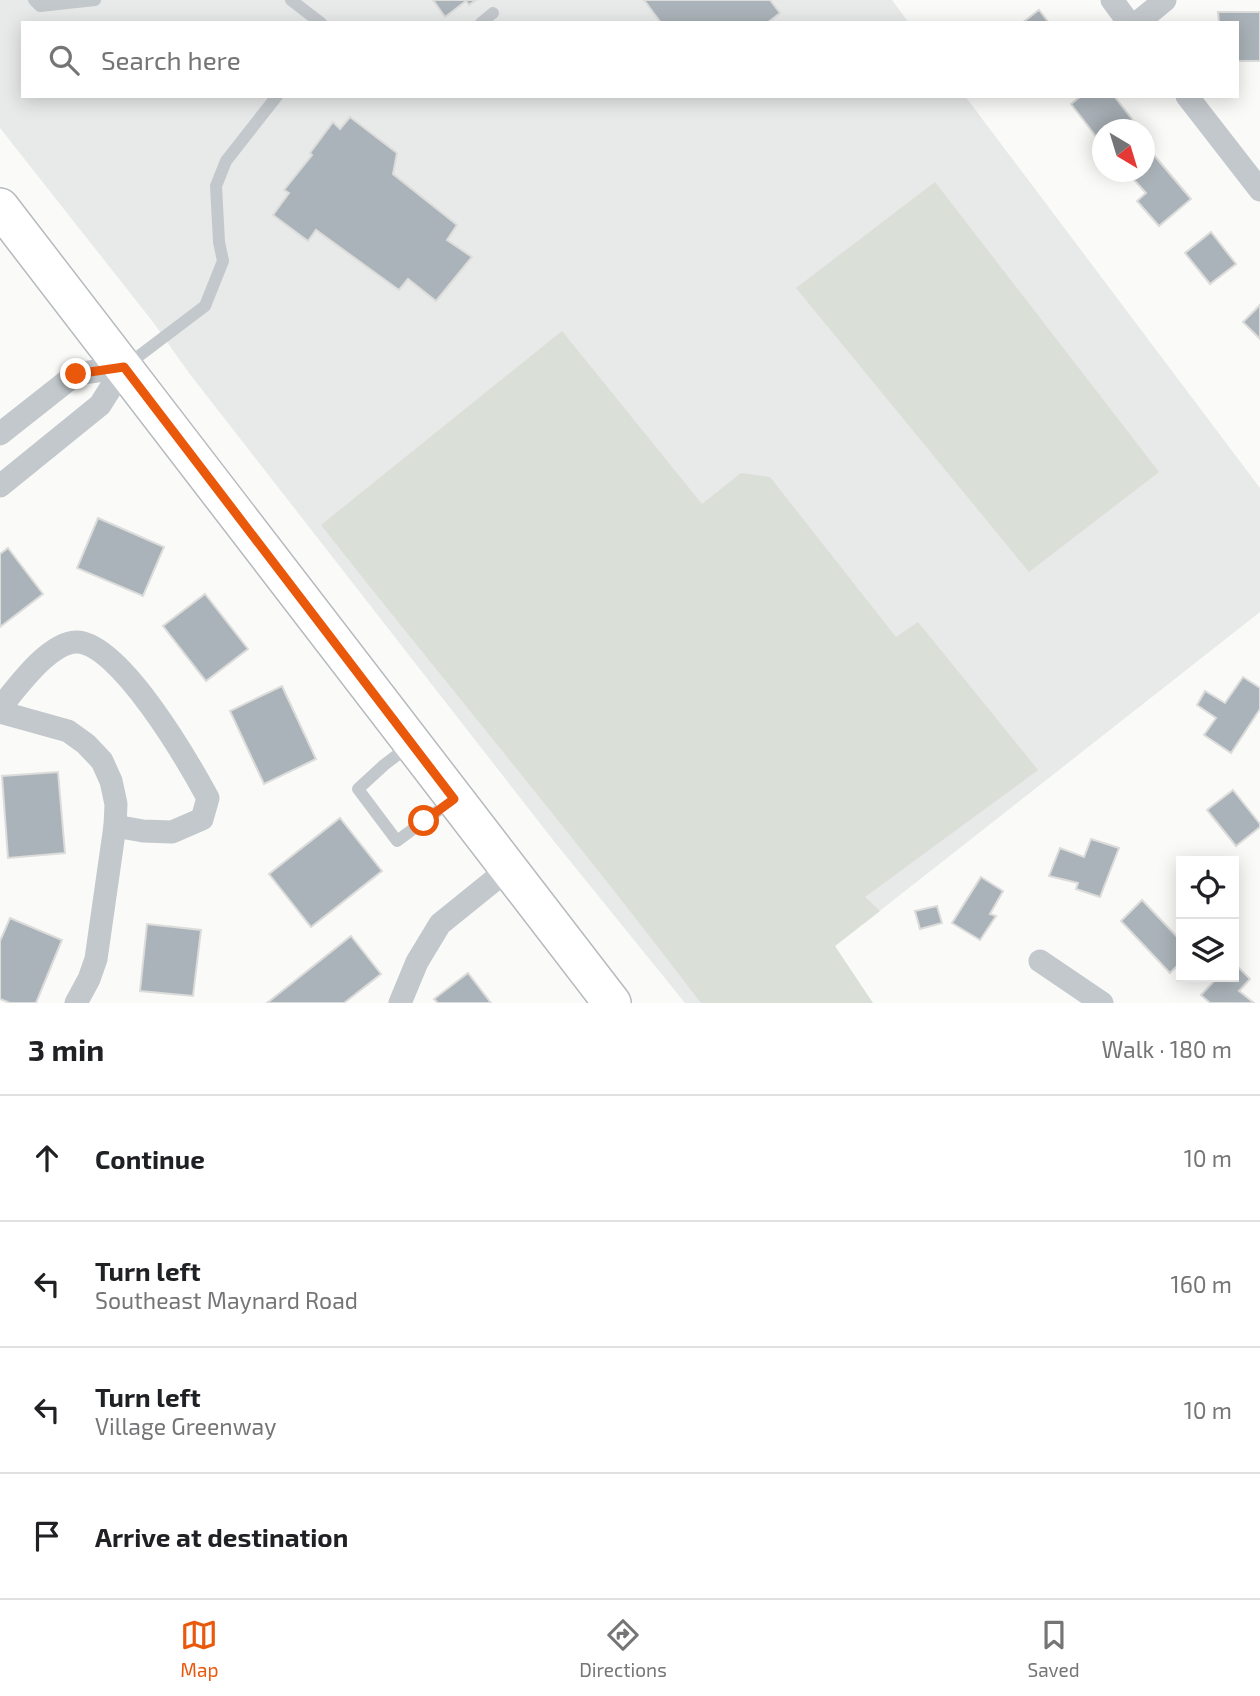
<!DOCTYPE html>
<meta charset="utf-8">
<style>
body{margin:0;font-family:"Exo 2",sans-serif;background:#f6f6f6;color:#202124}
.controls{position:absolute;right:21px;bottom:21px;display:grid;overflow:hidden;border-radius:0px;box-shadow:0 4px 18px #0003}
.controls button{width:63px;height:63px;display:grid;place-items:center;padding:0;border:0;border-bottom:2px solid #e0e0e0;background:#fff;color:#202124;font:35px sans-serif}
.compass{position:absolute;left:1092px;top:119px;width:63px;height:63px;border-radius:50%;background:#fff;box-shadow:0 4px 18px #0003;rotate:142deg}
.stop{position:absolute;width:21px;height:21px;margin:-16px;border:5px solid #ea580c;border-radius:50%;background:#fff}
.stop.end{background:#ea580c;border-color:#fff;box-shadow:0 2px 7px #0008}
.list{margin:0;padding:0;list-style:none}
h2{display:flex;justify-content:space-between;align-items:center;height:91px;margin:0;padding:0 28px;font-size:30px}
h2 small{font-size:23px;font-weight:400;color:#757577}
.list li{display:grid;grid-template-columns:46px 1fr auto;gap:21px;align-items:center;box-sizing:border-box;height:126px;padding:0 28px;border-top:2px solid #e0e0e0}
.list b{display:block;font-size:26px;white-space:nowrap}
.list p{margin:0;font-size:23px;white-space:nowrap;color:#757577}
.list em{font-size:23px;font-style:normal;color:#757577}
.icon{flex:none;width:38px;height:38px;fill:none;stroke:currentColor;stroke-width:2;stroke-linecap:round;stroke-linejoin:round}
.map{position:relative;flex:none;width:1260px;height:1003px;overflow:hidden}
.search{position:absolute;background:#fff;box-shadow:0 4px 18px #0003;left:21px;right:21px;top:21px;height:77px;display:flex;align-items:center;gap:18px;box-sizing:border-box;padding:0 24px;border-radius:0px;color:#757577;font-size:26px}
.sheet{height:595px;background:#fff}
nav{display:flex;justify-content:space-around;align-items:center;box-sizing:border-box;height:98px;border-top:2px solid #e0e0e0;background:#fff;font-size:19px;color:#757577}
nav a{display:grid;justify-items:center;gap:4px}
nav .on{color:#ea580c}
.map>svg:first-child{display:block}
.built{fill:#e8e9e9}
.green{fill:#dadfd7}
.building{fill:#aab3b9;stroke:#dcdcda;stroke-width:2}
.lines{fill:none;stroke-linecap:round;stroke-linejoin:round}
.primary-casing{stroke:#b5babe;stroke-width:40}
.lane{stroke:#c3c8cc;stroke-width:12}
.street{stroke:#c3c8cc;stroke-width:23}
.primary{stroke:#fff;stroke-width:37}
.route{stroke:#ea580c;stroke-width:9}
</style>
<div class="map">
<svg width="1260" height="1003" viewBox="0 0 1260 1003">
<rect width="100%" height="100%" fill="#fafaf8"/>
<polygon class="built" points="0,0 892,0 909,23 23,23 23,96 965,96 1260,488 1260,612 835,946 759,1003 685,1003 553,840 189,373 153,322 0,128"/>
<g class="green">
<polygon points="935,182 1159,472 1029,572 796,288"/>
<path d="M562,331L702,504L741,473L770,477L896,637L918,622L1038,770L865,897L880,911L835,946L873,1003H701C578,841 447,685 321,525Z"/>
</g>
<g class="building">
<polygon points="433,0 476,0 469,5 466,1 445,17"/>
<polygon points="644,0 770,0 780,13 767,23 661,23"/>
<polygon points="1039,10 1049,23 1022,23"/>
<polygon points="1218,12 1260,12 1260,61 1237,61 1237,23 1219,23"/>
<polygon points="1081,96 1114,96 1138,127 1135,130 1102,130 1102,144 1071,104"/>
<polygon points="350,117 397,153 393,174 457,225 447,240 472,257 436,301 408,279 399,290 316,230 308,241 273,215 289,193 284,190 312,155 310,153 333,122 340,129"/>
<polygon points="1148,148 1191,199 1159,226 1137,201 1146,193 1127,172 1144,172 1144,150"/>
<polygon points="1211,232 1236,264 1210,284 1185,253"/>
<polygon points="1260,305 1260,339 1243,322"/>
<polygon points="98,518 164,547 143,596 77,568"/>
<polygon points="8,548 43,594 0,627 0,554"/>
<polygon points="205,594 248,649 206,681 163,626"/>
<polygon points="1243,677 1260,688 1260,709 1231,753 1204,735 1216,718 1197,705 1205,691 1225,703"/>
<polygon points="282,686 316,759 264,784 230,711"/>
<polygon points="58,772 65,853 8,858 2,776"/>
<polygon points="1233,790 1260,824 1260,827 1236,846 1207,810"/>
<polygon points="340,818 382,871 311,927 269,874"/>
<polygon points="1091,839 1119,848 1100,897 1076,889 1078,883 1049,876 1060,848 1084,857"/>
<polygon points="981,877 1003,891 990,914 996,916 980,940 952,923"/>
<polygon points="1142,900 1181,941 1181,962 1170,973 1121,921"/>
<polygon points="937,906 942,923 920,929 915,911"/>
<polygon points="10,918 62,940 36,1003 10,1003 0,999 0,941"/>
<polygon points="147,924 201,930 193,996 140,991"/>
<polygon points="351,936 381,974 344,1003 267,1003"/>
<polygon points="1234,963 1250,979 1239,991 1254,1003 1210,1003 1201,995 1218,977 1234,977"/>
<polygon points="468,973 491,1003 438,1003 434,999"/>
</g>
<g class="lines">
<defs>
<polyline id="primary" points="0,207 612,1003"/>
</defs>
<use href="#primary" class="primary-casing"/>
<g class="lane">
<polyline points="34,0 40,6 95,0"/>
<polyline points="291,0 321,23"/>
<polyline points="481,23 493,13"/>
<polyline points="127,365 205,306 223,261 219,242 216,186 226,161 277,96"/>
<polyline points="409,746 384,765 358,789 397,841 451,801"/>
</g>
<g class="street">
<polyline points="1112,0 1129,23"/>
<polyline points="1137,23 1165,0"/>
<polyline points="1187,96 1260,190"/>
<polyline points="0,434 76,374 124,367"/>
<polyline points="0,486 100,405 124,367"/>
<path d="M0,708C16,689 48,643 76,642C119,641 189,763 208,798L202,819L172,832L143,831L115,826"/>
<polyline points="0,712 68,731 86,744 102,761 111,781 116,804 115,826 96,959 89,979 76,1003"/>
<polyline points="1040,961 1102,1003"/>
<polyline points="400,1003 417,962 440,924 508,869"/>
</g>
<use href="#primary" class="primary"/>
</g>
<g class="lines">
<polyline class="route" points="76,374 124,367 454,799 424,821"/>
</g>
</svg>
<div class="controls">
<button><svg class="icon" aria-label="locate" viewBox="0 0 24 24"><circle cx="12" cy="12" r="6"/><path d="M12 2v4M12 18v4M2 12h4M18 12h4"/></svg></button>
<button><svg class="icon" aria-label="layers" viewBox="0 0 24 24"><path d="M12 4l9 5-9 5-9-5zM3 14l9 5 9-5"/></svg></button>
</div>
<svg class="compass" viewBox="-18 -18 36 36"><path d="M0-13l5 13h-10z" fill="#e53935"/><path d="M0 13l5-13h-10z" fill="#757577"/></svg>
<div class="stop" style="left:424px;top:821px"></div>
<div class="stop end" style="left:76px;top:374px"></div>
<div class="search"><svg class="icon" aria-label="search" viewBox="0 0 24 24"><circle cx="10" cy="10" r="6"/><path d="M15 15l6 6"/></svg>Search here</div>
</div>
<section class="sheet">
<h2>3 min<small>Walk · 180 m</small></h2>
<ul class="list">
<li><svg class="icon" aria-label="ahead" viewBox="0 0 24 24"><path d="M12 20V5M6 11l6-6 6 6"/></svg><div><b>Continue</b></div><em>10 m</em></li>
<li><svg class="icon" aria-label="left" viewBox="0 0 24 24"><path d="M17 20v-9H6M10 6l-5 5 5 5"/></svg><div><b>Turn left</b><p>Southeast Maynard Road</p></div><em>160 m</em></li>
<li><svg class="icon" aria-label="left" viewBox="0 0 24 24"><path d="M17 20v-9H6M10 6l-5 5 5 5"/></svg><div><b>Turn left</b><p>Village Greenway</p></div><em>10 m</em></li>
<li><svg class="icon" aria-label="arrive" viewBox="0 0 24 24"><path d="M6 21V4h12l-3 4 3 4H6"/></svg><div><b>Arrive at destination</b></div></li>
</ul>
</section>
<nav>
<a class="on"><svg class="icon" aria-label="map" viewBox="0 0 24 24"><path d="M3 6l6-2 6 2 6-2v14l-6 2-6-2-6 2zM9 4v14M15 6v14"/></svg>Map</a>
<a><svg class="icon" aria-label="directions" viewBox="0 0 24 24"><path d="M12 3l9 9-9 9-9-9zM9 14v-3h6M13 9l2 2-2 2"/></svg>Directions</a>
<a><svg class="icon" aria-label="saved" viewBox="0 0 24 24"><path d="M7 4h10v16l-5-4-5 4z"/></svg>Saved</a>
</nav>
